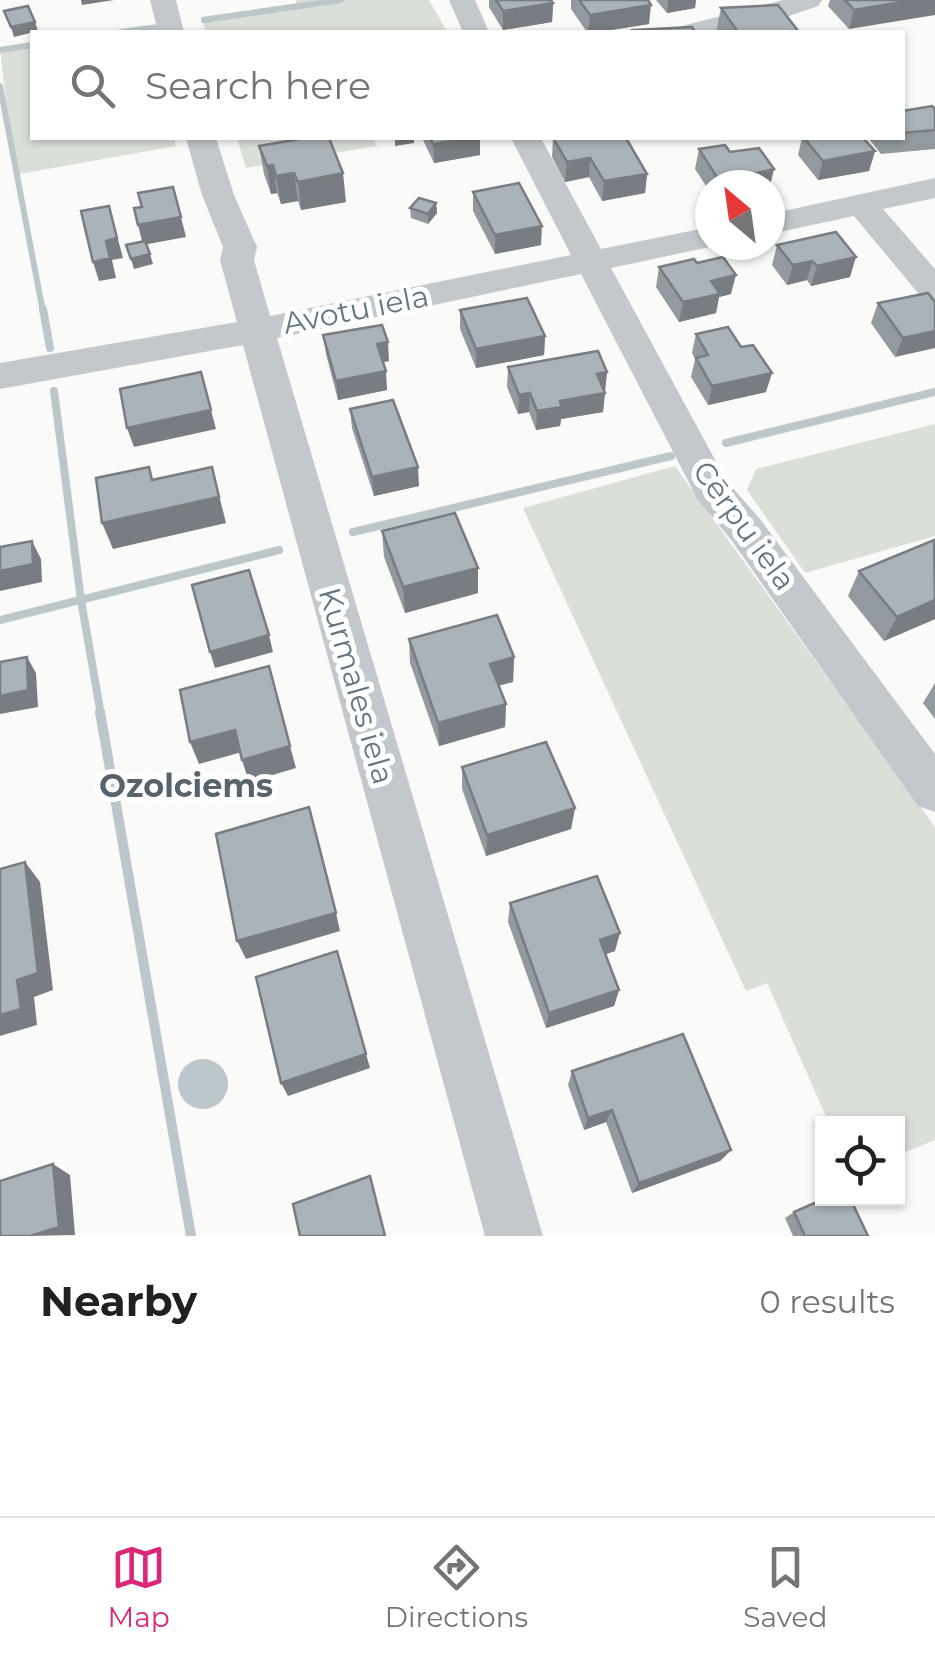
<!DOCTYPE html>
<meta charset="utf-8">
<style>
body{margin:0;font-family:Montserrat,sans-serif;background:#f6f6f6;color:#202124}
.controls{position:absolute;right:30px;bottom:30px;display:grid;overflow:hidden;border-radius:0px;box-shadow:0 2px 8px #0004}
.controls button{width:90px;height:90px;display:grid;place-items:center;padding:0;border:0;border-bottom:2px solid #e0e0e0;background:#fff;color:#202124;font:50px sans-serif}
.compass{position:absolute;left:695px;top:170px;width:90px;height:90px;border-radius:50%;background:#fff;box-shadow:0 2px 8px #0004;rotate:331deg}
.list{margin:0;padding:0;list-style:none}
h2{display:flex;justify-content:space-between;align-items:center;height:130px;margin:0;padding:0 40px;font-size:42px}
h2 small{font-size:32px;font-weight:400;color:#757577}
.icon{flex:none;width:55px;height:55px;fill:none;stroke:currentColor;stroke-width:2;stroke-linecap:round;stroke-linejoin:round}
.map{position:relative;flex:none;width:935px;height:1236px;overflow:hidden}
.search{position:absolute;background:#fff;box-shadow:0 2px 8px #0004;left:30px;right:30px;top:30px;height:110px;display:flex;align-items:center;gap:25px;box-sizing:border-box;padding:0 35px;border-radius:0px;color:#757577;font-size:38px}
.sheet{height:280px;background:#fff}
nav{display:flex;justify-content:space-around;align-items:center;box-sizing:border-box;height:140px;border-top:2px solid #e0e0e0;background:#fff;font-size:28px;color:#757577}
nav a{display:grid;justify-items:center;gap:5px}
nav .on{color:#db2777}
.map>svg:first-child{display:block}
.green{fill:#dadfd7}
.water{fill:#bbc7cb}
.lines{fill:none;stroke-linecap:round;stroke-linejoin:round}
.stream-far2{stroke:#bbc7cb;stroke-width:6}
.stream-far1{stroke:#bbc7cb;stroke-width:8}
.stream{stroke:#bbc7cb;stroke-width:10}
.minor{fill:#c3c8cc;fill-rule:evenodd}
.wall{fill:#929a9f}
.shaded-wall{fill:#777d82}
.building{fill:#aab3b9;stroke:#777d82;stroke-width:2.5}
.labels{text-anchor:middle;stroke-width:10;stroke-linejoin:round;paint-order:stroke}
.street-label{font-size:30px;fill:#657683;stroke:#fff}
.neighbourhood-label{font-size:32px;font-weight:bold;fill:#57646e;stroke:#fff}
</style>
<div class="map">
<svg width="935" height="1236" viewBox="0 0 935 1236">
<rect width="100%" height="100%" fill="#fafaf8"/>
<g class="green">
<polygon points="296,0 429,0 447,32 206,32 201,17 296,3"/>
<polygon points="32,43 32,138 174,138 176,146 14,175 0,48"/>
<polygon points="237,138 373,138 377,146 246,168"/>
<polygon points="935,424 935,536 805,573 747,490 756,469"/>
<polygon points="675,466 935,827 935,1140 898,1155 898,1124 829,1123 767,983 746,991 523,508"/>
</g>
<circle class="water" cx="203" cy="1084" r="25"/>
<g class="lines">
<g class="stream-far2">
<polyline points="204,20 341,0"/>
<polyline points="121,32 158,27"/>
<polyline points="0,50 32,45"/>
<polyline points="0,86 43,312"/>
</g>
<g class="stream-far1">
<polyline points="43,309 50,348"/>
<polyline points="54,391 81,600 101,715"/>
<polyline points="726,443 935,392"/>
<polyline points="353,532 671,456"/>
<polyline points="0,620 279,550"/>
</g>
<polyline class="stream" points="100,712 191,1236"/>
<g class="minor">
<polygon points="150,0 176,0 184,32 158,32"/>
<polygon points="449,0 475,0 489,32 463,32"/>
<path d="M783,0H822L818,6C771,23 728,35 678,32L682,26Z"/>
<polygon points="186,138 216,138 234,195 257,247 254,260 270,316 571,255 511,138 541,138 601,249 710,227 710,245 719,245 611,268 726,480 760,519 935,754 935,812 918,806 732,541 698,500 581,274 277,338 543,1236 485,1236 243,345 0,389 0,363 237,322 220,260 223,247 202,195"/>
<polygon points="935,178 935,198 883,209 935,269 935,302 923,299 854,216 770,234 770,214"/>
</g>
</g>
<g class="wall">
<polygon points="489,0 551,0 553,3 552,22 503,30 489,7"/>
<polygon points="571,0 648,0 649,24 598,32 587,32 571,9"/>
<polygon points="656,0 696,0 695,8 667,13"/>
<polygon points="830,0 935,0 849,29 828,6"/>
<polygon points="721,8 799,32 716,32"/>
<polygon points="935,109 935,149 881,154 869,139 869,138 902,138 902,111"/>
<polygon points="422,138 480,138 480,155 434,163"/>
<polygon points="553,138 647,174 645,193 602,201 589,177 565,182 552,157"/>
<polygon points="802,138 863,138 875,151 869,171 818,180 798,155"/>
<polygon points="259,146 346,202 301,210 298,201 281,204 277,193 271,194 264,174"/>
<polygon points="699,149 730,152 774,169 770,185 710,185 710,192 695,169"/>
<polygon points="473,192 541,245 495,254 473,211"/>
<polygon points="436,203 437,213 428,224 411,218 410,208"/>
<polygon points="777,245 850,277 811,286 807,280 787,285 772,265"/>
<polygon points="697,263 731,294 719,297 716,313 679,322 656,287 659,267"/>
<polygon points="928,293 895,357 871,323 878,303"/>
<polygon points="460,310 545,336 544,355 476,368 460,329"/>
<polygon points="696,334 741,347 766,392 708,405 691,377 695,359 692,353"/>
<polygon points="323,335 389,361 383,362 387,390 338,400 326,354"/>
<polygon points="508,367 607,372 603,412 561,419 560,426 536,430 529,412 518,414 507,387"/>
<polygon points="350,409 419,486 374,496 352,428"/>
<polygon points="382,531 478,568 478,593 405,613 384,557"/>
<polygon points="935,541 935,619 884,641 848,596 859,571"/>
<polygon points="409,639 514,657 513,682 499,685 506,704 505,727 439,746 410,663"/>
<polygon points="935,683 935,719 923,703"/>
<polygon points="462,767 575,808 571,829 486,856 462,789"/>
<polygon points="510,903 615,951 605,954 619,990 614,1006 546,1028 508,922"/>
<polygon points="572,1071 731,1150 720,1161 632,1193 606,1122 584,1130 568,1085"/>
<polygon points="794,1212 868,1236 793,1236 785,1218"/>
</g>
<g class="shaded-wall">
<polygon points="81,0 114,0 82,5"/>
<polygon points="668,0 696,0 695,8 667,13"/>
<polygon points="914,0 935,0 935,15 849,29 854,10"/>
<polygon points="553,3 552,22 503,30 503,11"/>
<polygon points="651,5 649,24 598,32 588,32 590,15"/>
<polygon points="35,22 38,31 14,37 11,27"/>
<polygon points="395,138 414,138 414,143 395,146"/>
<polygon points="470,138 480,138 480,155 434,163 433,144"/>
<polygon points="875,151 869,171 818,180 823,161"/>
<polygon points="590,158 589,177 565,182 567,162"/>
<polygon points="273,165 277,193 271,194 267,166"/>
<polygon points="774,169 770,185 720,185 720,182"/>
<polygon points="294,173 298,201 281,204 276,176"/>
<polygon points="343,173 346,202 301,210 298,182"/>
<polygon points="647,174 645,193 602,201 604,181"/>
<polygon points="436,203 437,213 428,224 428,214"/>
<polygon points="109,206 123,258 112,260 116,278 99,281 93,262 106,241"/>
<polygon points="181,217 186,237 143,245 138,225"/>
<polygon points="542,226 541,245 495,254 495,235"/>
<polygon points="150,254 153,264 134,269 131,259"/>
<polygon points="856,257 850,277 811,286 817,266"/>
<polygon points="812,261 807,280 787,285 793,265"/>
<polygon points="736,275 731,294 719,297 716,313 679,322 683,302 711,281"/>
<polygon points="935,331 935,348 895,357 903,338"/>
<polygon points="545,336 544,355 476,368 476,349"/>
<polygon points="388,342 389,361 379,363 377,344"/>
<polygon points="386,371 387,390 338,400 336,381"/>
<polygon points="607,372 605,391 597,374"/>
<polygon points="772,373 766,392 708,405 712,386"/>
<polygon points="530,393 529,412 518,414 519,395"/>
<polygon points="605,393 603,412 561,419 560,426 536,430 537,411 560,401"/>
<polygon points="211,410 216,429 134,447 127,428"/>
<polygon points="212,467 226,523 113,549 102,523"/>
<polygon points="418,467 419,486 374,496 372,477"/>
<polygon points="32,541 41,559 42,582 0,591 0,571"/>
<polygon points="478,568 478,593 405,613 403,587"/>
<polygon points="935,600 935,619 884,641 897,617"/>
<polygon points="269,635 273,652 215,668 210,652"/>
<polygon points="27,657 36,673 38,707 0,714 0,696"/>
<polygon points="514,657 513,682 490,688 490,664"/>
<polygon points="506,704 505,727 439,746 438,723"/>
<polygon points="235,730 242,752 199,764 190,742"/>
<polygon points="290,746 296,768 249,782 242,760"/>
<polygon points="575,808 571,829 486,856 487,835"/>
<polygon points="25,862 40,882 53,990 34,997 37,1025 0,1036 0,1015 17,980"/>
<polygon points="336,913 340,931 246,959 237,941"/>
<polygon points="620,933 615,951 595,958 600,940"/>
<polygon points="619,990 614,1006 546,1028 549,1013"/>
<polygon points="366,1054 370,1068 288,1096 281,1083"/>
<polygon points="612,1110 606,1122 584,1130 588,1118"/>
<polygon points="731,1150 720,1161 632,1193 639,1183"/>
<polygon points="53,1164 70,1175 75,1235 30,1236"/>
</g>
<g class="building">
<polygon points="496,0 551,0 553,3 503,11"/>
<polygon points="579,0 648,0 651,5 590,15"/>
<polygon points="845,0 914,0 854,10"/>
<polygon points="778,5 799,32 738,32 721,8"/>
<polygon points="28,6 35,22 11,27 4,11"/>
<polygon points="692,27 695,32 635,32 633,30"/>
<polygon points="932,106 935,109 935,130 902,133 902,111"/>
<polygon points="305,138 329,138 343,173 298,182 294,173 276,176 273,165 267,166 259,146"/>
<polygon points="430,138 470,138 433,144"/>
<polygon points="553,138 626,138 647,174 604,181 590,158 567,162"/>
<polygon points="804,138 863,138 875,151 823,161"/>
<polygon points="725,145 730,152 759,148 774,169 720,182 699,149"/>
<polygon points="519,183 542,226 495,235 473,192"/>
<polygon points="173,187 181,217 138,225 134,208 142,207 138,193"/>
<polygon points="419,198 436,203 428,214 410,208"/>
<polygon points="109,206 117,238 106,241 110,258 93,262 81,211"/>
<polygon points="836,232 856,257 817,266 812,261 793,265 777,245"/>
<polygon points="145,241 150,254 131,259 126,245"/>
<polygon points="723,257 736,275 711,281 720,294 683,302 659,267 694,259 697,263"/>
<polygon points="928,293 935,302 935,331 903,338 878,303"/>
<polygon points="527,298 545,336 476,349 460,310"/>
<polygon points="382,325 388,342 377,344 386,371 336,381 323,335"/>
<polygon points="728,327 741,347 753,345 772,373 712,386 696,358 708,355 696,334"/>
<polygon points="598,351 607,372 597,374 605,393 560,401 562,407 537,411 530,393 519,395 508,367"/>
<polygon points="201,372 211,410 127,428 120,389"/>
<polygon points="393,400 418,467 372,477 350,409"/>
<polygon points="149,467 152,480 212,467 219,497 102,523 96,478"/>
<polygon points="455,513 478,568 403,587 382,531"/>
<polygon points="934,540 935,600 897,617 859,571"/>
<polygon points="32,541 33,564 0,571 0,547"/>
<polygon points="249,570 269,635 210,652 192,585"/>
<polygon points="497,615 514,657 490,664 506,704 438,723 409,639"/>
<polygon points="27,657 28,690 0,696 0,662"/>
<polygon points="269,666 290,746 242,760 235,730 190,742 180,690"/>
<polygon points="546,742 575,808 487,835 462,767"/>
<polygon points="309,807 336,913 237,941 216,834"/>
<polygon points="25,862 38,973 17,980 21,1009 0,1015 0,869"/>
<polygon points="597,876 620,933 600,940 619,990 549,1013 510,903"/>
<polygon points="337,951 366,1054 281,1083 256,977"/>
<polygon points="683,1034 731,1150 639,1183 612,1110 588,1118 572,1071"/>
<polygon points="53,1164 59,1227 30,1236 0,1236 0,1181"/>
<polygon points="370,1176 385,1236 300,1236 293,1204"/>
<polygon points="826,1198 850,1198 868,1236 805,1236 794,1212"/>
</g>
<g class="labels">
<g class="street-label">
<text transform="translate(356 310) rotate(-11)" y="10">Avotu iela</text>
<text transform="translate(744 526) rotate(54)" y="10">Cērpu iela</text>
<text transform="translate(356 686) rotate(74)" y="10">Kurmales iela</text>
</g>
<g class="neighbourhood-label">
<text x="186" y="797">Ozolciems</text>
</g>
</g>
</svg>
<div class="controls">
<button><svg class="icon" aria-label="locate" viewBox="0 0 24 24"><circle cx="12" cy="12" r="6"/><path d="M12 2v4M12 18v4M2 12h4M18 12h4"/></svg></button>
</div>
<svg class="compass" viewBox="-18 -18 36 36"><path d="M0-13l5 13h-10z" fill="#e53935"/><path d="M0 13l5-13h-10z" fill="#757577"/></svg>
<div class="search"><svg class="icon" aria-label="search" viewBox="0 0 24 24"><circle cx="10" cy="10" r="6"/><path d="M15 15l6 6"/></svg>Search here</div>
</div>
<section class="sheet">
<h2>Nearby<small>0 results</small></h2>
<ul class="list">
</ul>
</section>
<nav>
<a class="on"><svg class="icon" aria-label="map" viewBox="0 0 24 24"><path d="M3 6l6-2 6 2 6-2v14l-6 2-6-2-6 2zM9 4v14M15 6v14"/></svg>Map</a>
<a><svg class="icon" aria-label="directions" viewBox="0 0 24 24"><path d="M12 3l9 9-9 9-9-9zM9 14v-3h6M13 9l2 2-2 2"/></svg>Directions</a>
<a><svg class="icon" aria-label="saved" viewBox="0 0 24 24"><path d="M7 4h10v16l-5-4-5 4z"/></svg>Saved</a>
</nav>
